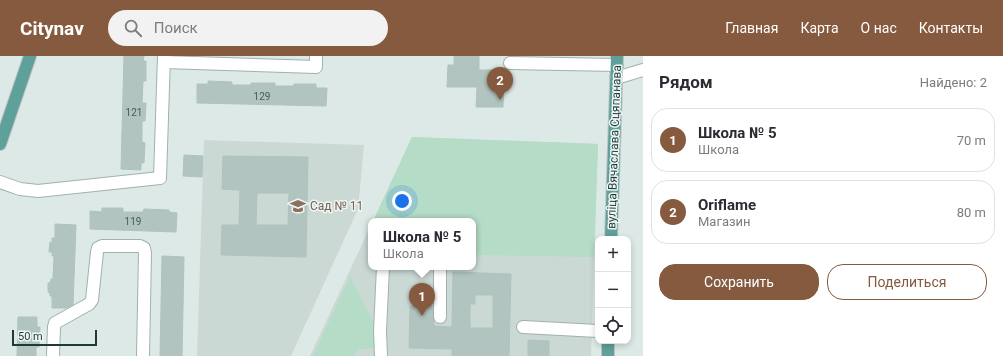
<!DOCTYPE html>
<html lang="ru">
<meta charset="utf-8">
<style>
body{margin:0;font-family:Roboto,sans-serif;background:#f2f2f3;color:#2b2b33}
.controls{position:absolute;right:12px;bottom:12px;display:grid;overflow:hidden;border-radius:8px;box-shadow:0 2px 6px #0003}
.controls button{width:36px;height:36px;display:grid;place-items:center;padding:0;border:0;border-bottom:1px solid #e1e1e2;background:#fff;color:#2b2b33;font:20px sans-serif}
.scale{position:absolute;left:12px;bottom:10px;width:85px;box-sizing:border-box;padding-left:4px;border:2px solid #1e3936;border-top:0;font-size:11px;line-height:14px;white-space:nowrap;color:#1e3936;-webkit-text-stroke:3px #edf6f3;paint-order:stroke}
.you{position:absolute;left:402px;top:145px;width:14px;height:14px;margin:-10px;border:3px solid #fff;border-radius:50%;background:#1a73e8;box-shadow:0 0 0 6px #1a73e833}
.badge{display:grid;place-items:center;width:26px;height:26px;border-radius:50%;background:#865a3f;color:#fff;font-size:13px;font-weight:700}
.pin{position:absolute;translate:-50% -33px;filter:drop-shadow(0 1px 2px #0008)}
.pin::after{content:'';position:absolute;top:21px;width:14px;height:12px;background:inherit;clip-path:polygon(0 0,100% 0,50% 100%)}
.popup{position:absolute;left:368px;top:162px;width:108px;height:52px;box-sizing:border-box;display:grid;place-content:center;border-radius:8px;background:#fff;filter:drop-shadow(0 1px 3px #0005);font-size:13px;white-space:nowrap;color:#7c7c81}
.popup b{font-size:15px;color:#2b2b33}
.popup::after{content:'';position:absolute;left:50%;top:100%;margin-left:-8px;border:8px solid transparent;border-top-color:#fff}
.list{margin:0;padding:0;list-style:none}
h2{display:flex;justify-content:space-between;align-items:center;height:52px;margin:0;padding:0 16px;font-size:17px}
h2 small{font-size:13px;font-weight:400;color:#7c7c81}
.list li{display:grid;grid-template-columns:26px 1fr auto;gap:12px;align-items:center;box-sizing:border-box;height:64px;margin:0 8px 8px;padding:0 8px;border:1px solid #e1e1e2;border-radius:16px}
.list b{display:block;font-size:15px;white-space:nowrap}
.list p{margin:0;font-size:13px;white-space:nowrap;color:#7c7c81}
.list em{font-size:13px;font-style:normal;color:#7c7c81}
.actions{display:flex;gap:8px;padding:12px 16px}
.actions a{flex:1;padding:9px 0;border:1px solid #865a3f;border-radius:16px;text-align:center;font-size:14px;color:#865a3f}
.actions .main{background:#865a3f;color:#fff}
.icon{flex:none;width:22px;height:22px;fill:none;stroke:currentColor;stroke-width:2;stroke-linecap:round;stroke-linejoin:round}
.map{position:relative;flex:none;width:643px;height:300px;overflow:hidden}
header{display:flex;align-items:center;gap:24px;box-sizing:border-box;height:56px;padding:0 20px;background:#865a3f;color:#fff}
header strong{font-size:19px}
nav{display:flex;gap:22px;margin-inline-start:auto;font-size:14px}
.search{width:280px;height:36px;background:#f2f2f3;display:flex;align-items:center;gap:10px;box-sizing:border-box;padding:0 14px;border-radius:22px;color:#7c7c81;font-size:15px}
main{display:flex}
aside{flex:1;background:#fff}
.map>svg:first-child{display:block}
.built{fill:#cbd9d5}
.green{fill:#b4dcc6}
.building{fill:#b2c4bf;stroke:#afc3be;fill-rule:evenodd}
.lines{fill:none;stroke-linecap:round;stroke-linejoin:round}
.minor-casing{stroke:#a0b1ae;stroke-width:14}
.major-casing{stroke:#bcc4c3;stroke-width:14}
.minor{stroke:#fff;stroke-width:12}
.major{stroke:#60a09b;stroke-width:12}
.labels{text-anchor:middle;stroke-width:3;stroke-linejoin:round;paint-order:stroke}
.number-label{font-size:10px;fill:#435c58}
.street-label{font-size:12px;fill:#1e3936;stroke:#edf6f3}
.education-label{font-size:12px;fill:#785e54;stroke:#edf6f3;text-anchor:start}
</style>
<header>
<strong>Citynav</strong>
<div class="search"><svg class="icon" aria-label="search" viewBox="0 0 24 24"><circle cx="10" cy="10" r="6"/><path d="M15 15l6 6"/></svg>Поиск</div>
<nav><a>Главная</a><a>Карта</a><a>О нас</a><a>Контакты</a></nav>
</header>
<main>
<div class="map">
<svg width="643" height="300" viewBox="0 0 643 300">
<rect width="100%" height="100%" fill="#dde9e6"/>
<g class="built">
<polygon points="412,81 598,88 591,300 310,300 371,169 371,211 473,211 473,165 373,165"/>
<polygon points="204,84 364,89 358,153 291,300 197,300"/>
</g>
<g class="green">
<polygon points="412,81 598,88 594,201 473,199 473,165 373,165"/>
<polygon points="350,221 376,271 377,292 359,293 353,300 313,300"/>
</g>
<g class="building">
<polygon points="124,0 144,0 143,5 146,5 146,25 143,25 142,47 146,47 145,65 142,65 142,86 145,87 144,107 141,107 141,114 121,113"/>
<polygon points="454,0 479,0 479,14 504,14 503,51 476,51 477,31 447,31 448,9 454,9"/>
<polygon points="208,25 232,26 232,29 251,29 251,27 275,27 275,30 294,30 294,28 316,28 316,32 327,32 326,50 197,47 197,28 208,28"/>
<polygon points="184,99 203,100 202,121 183,120"/>
<path d="M223,100L308,101L306,201L221,199L222,169H239L240,134L222,133ZM257,137H289L288,169H256Z"/>
<polygon points="102,152 123,152 123,156 143,156 144,153 169,154 169,156 177,157 176,176 90,173 90,155 102,156"/>
<polygon points="55,168 76,169 73,249 66,252 52,252 52,240 50,240 50,237 48,236 48,227 50,227 51,223 53,223 54,200 52,200 52,196 49,196 50,186 52,187 52,182 55,182"/>
<polygon points="162,200 184,201 182,300 160,300"/>
<path d="M453,216L511,218L509,300H452V293L409,292L410,250H432L434,270L452,271ZM475,239H493V272H470V248H475Z"/>
<polygon points="18,261 37,261 37,271 40,271 39,291 36,291 36,300 17,300"/>
<polygon points="528,284 549,285 549,300 528,300"/>
</g>
<g class="lines">
<defs>
<g id="minor">
<polyline points="164,6 316,11 316,0"/>
<polyline points="510,7 617,9"/>
<polyline points="616,22 643,14"/>
<polyline points="0,126 20,133 38,135 160,122 164,0"/>
<polyline points="440,211 440,261"/>
<polyline points="523,271 598,275"/>
<polyline points="53,300 54,271 55,267 89,248 92,244 97,196 98,192 102,190 140,190 144,192 145,197 143,300"/>
<polyline points="381,300 380,275 383,211"/>
</g>
<g id="major">
<polyline points="0,88 30,0"/>
<polyline points="611,183 617,0"/>
<polyline points="608,300 608,285"/>
</g>
</defs>
<use href="#minor" class="minor-casing"/>
<use href="#major" class="major-casing"/>
<use href="#minor" class="minor"/>
<use href="#major" class="major"/>
</g>
<defs>
<symbol id="school-bare" viewBox="-9 -9 18 18"><path d="M0-5L7-2L0 1L-7-2ZM-4 1L0 2.5L4 1V4Q0 6-4 4Z" fill="#8d6e63" stroke="#edf6f3" stroke-width="2.5" paint-order="stroke"/></symbol>
</defs>
<g fill-rule="evenodd">
<use href="#school-bare" x="287" y="139" width="22" height="22"/>
</g>
<g class="labels">
<g class="number-label">
<text x="262" y="44">129</text>
<text x="134" y="60">121</text>
<text x="133" y="169">119</text>
</g>
<g class="street-label">
<text transform="translate(614 91) rotate(-88)" y="4">вуліца Вячаслава Сцяпанава</text>
</g>
<g class="education-label">
<text x="310" y="154">Сад № 11</text>
</g>
</g>
</svg>
<div class="controls">
<button>+</button>
<button>−</button>
<button><svg class="icon" aria-label="locate" viewBox="0 0 24 24"><circle cx="12" cy="12" r="6"/><path d="M12 2v4M12 18v4M2 12h4M18 12h4"/></svg></button>
</div>
<div class="scale">50 m</div>
<div class="you"></div>
<div class="pin badge" style="left:422px;top:260px">1</div>
<div class="popup"><b>Школа № 5</b>Школа</div>
<div class="pin badge" style="left:500px;top:44px">2</div>
</div>
<aside>
<h2>Рядом<small>Найдено: 2</small></h2>
<ul class="list">
<li><span class="badge">1</span><div><b>Школа № 5</b><p>Школа</p></div><em>70 m</em></li>
<li><span class="badge">2</span><div><b>Oriflame</b><p>Магазин</p></div><em>80 m</em></li>
</ul>
<div class="actions"><a class="main">Сохранить</a><a>Поделиться</a></div>
</aside>
</main>
